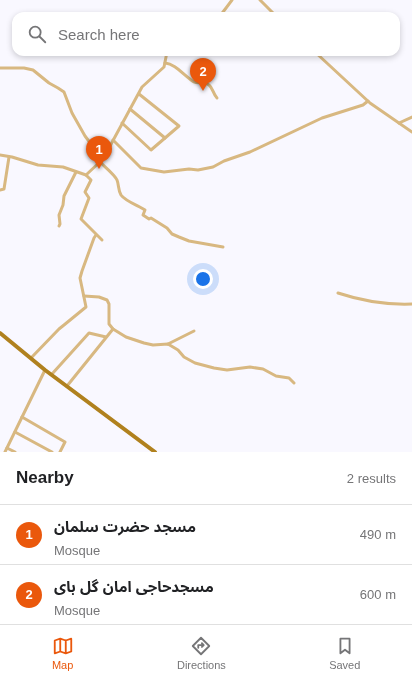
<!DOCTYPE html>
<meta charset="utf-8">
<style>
body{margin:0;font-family:Arial,"Noto Sans Arabic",sans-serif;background:#f2f2f2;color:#202124}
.you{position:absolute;left:203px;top:279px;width:14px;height:14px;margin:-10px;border:3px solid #fff;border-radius:50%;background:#1a73e8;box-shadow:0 0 0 6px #1a73e833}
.badge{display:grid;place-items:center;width:26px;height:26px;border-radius:50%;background:#ea580c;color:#fff;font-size:13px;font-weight:700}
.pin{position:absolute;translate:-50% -33px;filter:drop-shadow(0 1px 2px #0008)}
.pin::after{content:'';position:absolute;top:21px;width:14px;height:12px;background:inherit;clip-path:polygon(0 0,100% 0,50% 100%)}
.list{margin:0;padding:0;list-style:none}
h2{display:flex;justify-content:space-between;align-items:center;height:52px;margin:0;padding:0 16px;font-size:17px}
h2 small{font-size:13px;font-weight:400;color:#757577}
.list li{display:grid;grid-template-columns:26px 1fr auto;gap:12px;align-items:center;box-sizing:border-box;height:60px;padding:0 16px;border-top:1px solid #e0e0e0}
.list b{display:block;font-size:15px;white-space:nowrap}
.list p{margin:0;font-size:13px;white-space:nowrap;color:#757577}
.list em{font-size:13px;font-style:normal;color:#757577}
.icon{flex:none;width:22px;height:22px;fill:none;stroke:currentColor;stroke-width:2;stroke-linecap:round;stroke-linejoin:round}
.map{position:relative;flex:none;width:412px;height:452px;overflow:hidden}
.search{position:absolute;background:#fff;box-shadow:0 2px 6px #0003;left:12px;right:12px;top:12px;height:44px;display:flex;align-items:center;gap:10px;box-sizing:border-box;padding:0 14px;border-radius:12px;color:#757577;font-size:15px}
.sheet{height:172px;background:#fff}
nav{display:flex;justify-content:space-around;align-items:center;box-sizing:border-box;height:56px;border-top:1px solid #e0e0e0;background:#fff;font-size:11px;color:#757577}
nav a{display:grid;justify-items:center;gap:2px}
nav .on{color:#ea580c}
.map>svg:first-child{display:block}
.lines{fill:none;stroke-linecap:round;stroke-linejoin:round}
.minor{stroke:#d8b881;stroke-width:3}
.major{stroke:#b0811e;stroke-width:4}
</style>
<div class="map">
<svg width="412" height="452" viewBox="0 0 412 452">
<rect width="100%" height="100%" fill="#f9f8ff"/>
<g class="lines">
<g class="minor">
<polyline points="260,0 276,16"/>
<polyline points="220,16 232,0"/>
<polyline points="315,52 370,103 412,132"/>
<path d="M165,63C176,64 184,76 194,82C198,84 204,81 209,85C213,88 213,94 217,98"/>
<polyline points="0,68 24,68 33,70 49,83 58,88 64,92 72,113 85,136 100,156 101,161"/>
<polyline points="130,109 165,138"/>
<polyline points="122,123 151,150 179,126 139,94"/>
<polyline points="399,123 412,117"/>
<polyline points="113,140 141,168 164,172 189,169 198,170 213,167 224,161 250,152 322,118 363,105 368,101"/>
<polyline points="0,155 12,157 38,165 63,167 86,175 103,159 142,87 164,67 167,52"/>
<path d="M100,162C105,167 115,175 117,180C119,185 118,190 121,195C125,201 139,206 145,210L143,215L149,219L151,218L167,228L172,234L179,237L189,241L223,247"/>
<polyline points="86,175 91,180 85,192 89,198 81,219 102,240"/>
<polyline points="0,190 4,189 9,157"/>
<polyline points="59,226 60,224 59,215 63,205 64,196 76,172"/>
<path d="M338,293C362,301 386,305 412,304"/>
<polyline points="84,296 99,297 107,300 109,304 109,324 113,329 126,337 144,343 153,345 168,344 178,350 184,357 195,363 214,368 227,370 250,367 263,369 276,376 289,378 294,383"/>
<polyline points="168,344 194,331"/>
<polyline points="31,358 59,329 64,325 86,307 80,278 82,271 94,238 96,235"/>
<polyline points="52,374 89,333 106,337"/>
<polyline points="67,386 113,329"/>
<polyline points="22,417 65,442 60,452"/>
<polyline points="15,432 52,452"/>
<polyline points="7,448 15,452"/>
<polyline points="5,452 45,370"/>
</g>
<polyline class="major" points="0,333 45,370 155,452"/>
</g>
</svg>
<div class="you"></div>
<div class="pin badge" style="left:99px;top:169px">1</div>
<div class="pin badge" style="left:203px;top:91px">2</div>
<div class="search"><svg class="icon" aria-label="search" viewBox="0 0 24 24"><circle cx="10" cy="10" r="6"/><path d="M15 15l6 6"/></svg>Search here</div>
</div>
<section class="sheet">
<h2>Nearby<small>2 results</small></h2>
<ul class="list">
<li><span class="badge">1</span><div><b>مسجد حضرت سلمان</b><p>Mosque</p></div><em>490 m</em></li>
<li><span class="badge">2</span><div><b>مسجدحاجی امان گل بای</b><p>Mosque</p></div><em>600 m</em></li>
</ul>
</section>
<nav>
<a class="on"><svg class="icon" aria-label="map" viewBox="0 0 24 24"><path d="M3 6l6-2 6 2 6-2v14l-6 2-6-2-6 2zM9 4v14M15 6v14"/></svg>Map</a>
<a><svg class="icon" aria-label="directions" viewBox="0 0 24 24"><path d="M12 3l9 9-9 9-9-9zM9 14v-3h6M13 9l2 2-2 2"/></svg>Directions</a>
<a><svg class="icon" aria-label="saved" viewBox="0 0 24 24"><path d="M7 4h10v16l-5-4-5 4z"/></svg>Saved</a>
</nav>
